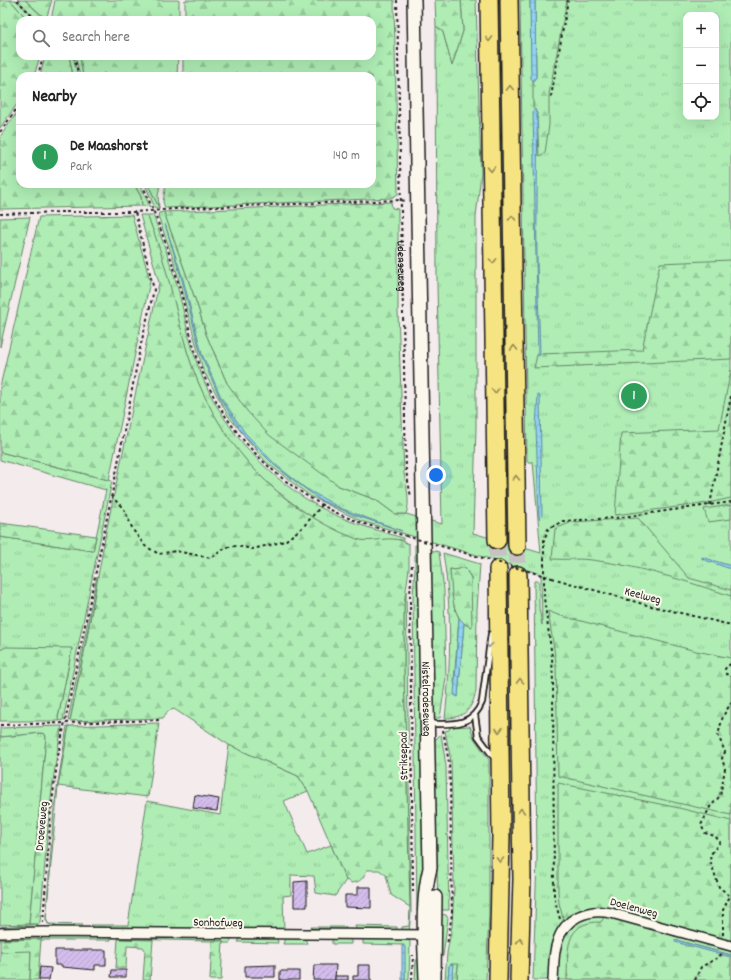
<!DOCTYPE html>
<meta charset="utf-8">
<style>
body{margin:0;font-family:Dekko,sans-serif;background:#f6f6f6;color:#222}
.controls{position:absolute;right:12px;top:12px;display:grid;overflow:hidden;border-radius:8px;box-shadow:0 4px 16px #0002}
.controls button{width:36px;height:36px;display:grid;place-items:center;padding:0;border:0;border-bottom:1px solid #e0e0e0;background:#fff;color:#222;font:20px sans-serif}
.you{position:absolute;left:436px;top:475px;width:14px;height:14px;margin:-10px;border:3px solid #fff;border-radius:50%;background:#1a73e8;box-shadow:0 0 0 6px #1a73e833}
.badge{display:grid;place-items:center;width:26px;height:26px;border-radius:50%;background:#1f6fb2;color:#fff;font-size:13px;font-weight:700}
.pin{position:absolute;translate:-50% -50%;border:2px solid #fff;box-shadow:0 1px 4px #0006}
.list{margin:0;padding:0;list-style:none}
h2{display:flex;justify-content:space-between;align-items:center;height:52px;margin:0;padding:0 16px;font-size:17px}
h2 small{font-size:13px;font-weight:400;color:#767676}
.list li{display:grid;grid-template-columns:26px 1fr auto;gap:12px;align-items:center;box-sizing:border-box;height:64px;padding:0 16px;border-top:1px solid #e0e0e0}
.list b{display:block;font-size:15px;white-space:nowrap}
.list p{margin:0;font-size:13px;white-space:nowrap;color:#767676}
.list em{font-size:13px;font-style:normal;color:#767676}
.icon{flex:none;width:22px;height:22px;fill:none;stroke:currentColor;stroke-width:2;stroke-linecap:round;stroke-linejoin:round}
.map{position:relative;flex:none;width:731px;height:980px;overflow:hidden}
.search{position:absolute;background:#fff;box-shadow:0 4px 16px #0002;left:16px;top:16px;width:360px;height:44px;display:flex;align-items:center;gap:10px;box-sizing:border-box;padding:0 14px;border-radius:12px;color:#767676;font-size:15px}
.panel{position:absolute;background:#fff;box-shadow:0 4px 16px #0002;left:16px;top:72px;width:360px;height:116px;border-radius:12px}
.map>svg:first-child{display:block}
.grass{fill:url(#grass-tufts);stroke:#668468;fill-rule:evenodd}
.forest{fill:url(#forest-firs);stroke:#668468}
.water{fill:url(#water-waves);stroke:#628a9d}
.building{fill:url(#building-hatch);stroke:#1c1c1c}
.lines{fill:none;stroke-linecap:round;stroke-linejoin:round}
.highway-tunnel{stroke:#c8c2c2;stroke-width:17;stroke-dasharray:17 8;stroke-linecap:butt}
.lane-casing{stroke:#1c1c1c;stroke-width:8}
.street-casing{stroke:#1c1c1c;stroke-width:12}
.secondary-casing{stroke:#1c1c1c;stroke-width:16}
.highway-casing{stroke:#1c1c1c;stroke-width:20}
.path{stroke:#1c1c1c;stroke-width:2;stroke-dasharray:3 3;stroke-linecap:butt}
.lane{stroke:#fbf7ec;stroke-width:4.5}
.street{stroke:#fbf7ec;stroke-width:9}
.secondary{stroke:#fbf7ec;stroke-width:13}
.highway{stroke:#f6e381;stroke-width:17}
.path-bridge{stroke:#1c1c1c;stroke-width:2;stroke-dasharray:3 3;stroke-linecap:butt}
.oneway{stroke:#948954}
.oneway2{stroke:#97948e}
.labels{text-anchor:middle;stroke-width:4;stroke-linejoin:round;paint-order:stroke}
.street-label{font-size:12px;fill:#1c1c1c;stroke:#fbf7ec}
</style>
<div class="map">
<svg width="731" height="980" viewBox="0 0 731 980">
<defs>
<pattern id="grass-tufts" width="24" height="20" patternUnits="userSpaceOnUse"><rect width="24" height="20" fill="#afedb5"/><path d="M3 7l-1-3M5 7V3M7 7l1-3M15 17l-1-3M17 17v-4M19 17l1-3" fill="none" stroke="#96cb9b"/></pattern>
<pattern id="forest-firs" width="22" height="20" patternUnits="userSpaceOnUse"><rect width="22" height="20" fill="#afedb5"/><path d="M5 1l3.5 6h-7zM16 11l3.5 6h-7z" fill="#96cb9b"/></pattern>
<pattern id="water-waves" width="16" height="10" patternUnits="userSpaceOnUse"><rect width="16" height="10" fill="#91d3f3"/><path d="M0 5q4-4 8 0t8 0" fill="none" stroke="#7cb5d0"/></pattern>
<pattern id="building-hatch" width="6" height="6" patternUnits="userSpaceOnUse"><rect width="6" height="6" fill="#d4bded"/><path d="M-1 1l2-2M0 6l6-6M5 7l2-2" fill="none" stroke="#b5a2cb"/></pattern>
</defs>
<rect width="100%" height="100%" fill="#f3ebec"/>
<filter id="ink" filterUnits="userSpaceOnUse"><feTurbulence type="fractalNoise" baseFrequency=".025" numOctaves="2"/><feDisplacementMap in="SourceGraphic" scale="8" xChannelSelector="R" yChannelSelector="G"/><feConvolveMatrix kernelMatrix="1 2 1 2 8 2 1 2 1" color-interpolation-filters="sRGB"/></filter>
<g filter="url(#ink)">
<g class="grass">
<polygon points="10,0 16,0 35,20 28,20"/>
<polygon points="18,0 25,0 46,20 37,20"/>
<path d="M461,0H476L481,173L476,217V427L473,533L541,553L533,462H527L520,0H530L531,33V0H731V980H533L537,858L534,581H539V608L542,625L541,574L361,521L310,496L266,462L229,417L203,370L173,258L158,216L159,213L164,212L198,307L206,334L227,383L339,486L376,500L395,514H406L442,524L437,284L436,26L443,32L452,65L463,31ZM686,15H716V117H686Z"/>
<polygon points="69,56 73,56 78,76 73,76"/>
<polygon points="75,56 80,56 83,76 80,76"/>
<polygon points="134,184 140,184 150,207 142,206 141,197"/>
<polygon points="145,184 148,184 159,208 155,208"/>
<path d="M147,215H153C162,239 171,264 178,289C184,311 187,333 194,354C215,425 274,489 342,518C362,526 382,532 403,538V540C390,538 368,543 358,540C332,532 308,515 287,499C238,462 204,409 187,351C173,304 166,260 147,215Z"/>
<polygon points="0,452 112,481 63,720 59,721 58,718 72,649 0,650 0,537 93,551 106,490 0,460"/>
<polygon points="415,545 420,547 423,911 417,911 413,596 415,568"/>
<polygon points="430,550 439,552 444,590 446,678 440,718 433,718"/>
<path d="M443,553L480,564L477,609L476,691C472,709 465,718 445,718C451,664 452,608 443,553ZM465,568L471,578L468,626L464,623L458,697L454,682L459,618L454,606L450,569L455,570Z"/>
<polygon points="97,576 98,578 70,721 68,720"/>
<polygon points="406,591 411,913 409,932 402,932 402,927 409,926 410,907 404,672 404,604"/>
<path d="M67,726H69L58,786L46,919L48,924L83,925L80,928C70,928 48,932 46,918L54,808Z"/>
<polygon points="470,726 474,738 489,760 489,914 486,980 457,980 458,965 451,964 449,966 448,980 445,980 447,953 452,926 454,888 451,761 445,731 449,730 450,727"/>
<polygon points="41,733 45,734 46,737 29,924 0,925 0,737"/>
<polygon points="441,734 446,766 449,910 438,910 434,741"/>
<polygon points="229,745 298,776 308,791 284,801 307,854 331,845 346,880 335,896 316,893 314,876 291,875 291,895 283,896 284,931 201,930 199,926 194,926 192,930 94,928 91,925 128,925 147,801 220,815"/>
<polygon points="438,914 446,915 448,918 443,956 438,956"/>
<polygon points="39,924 36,928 0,929 0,927"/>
<polygon points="355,926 397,927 396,932 357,931"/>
<polygon points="311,927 346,927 344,932 311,931"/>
<polygon points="110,936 111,940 0,940 0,937"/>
<polygon points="121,936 232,937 230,943 223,943 223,941 212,941 118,939"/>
<polygon points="240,938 277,938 278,943 238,942"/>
<polygon points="285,938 305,938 307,944 283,944"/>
<polygon points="332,938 351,939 351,944 332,944"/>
<polygon points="363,939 408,940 410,942 409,980 405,980 404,945 363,944"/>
<polygon points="31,950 30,980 0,980 0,952"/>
<polygon points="416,960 423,960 423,980 415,980"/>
</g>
<g class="forest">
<polygon points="0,0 10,0 28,20 20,20 20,56 40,56 34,76 20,76 20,100 0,128"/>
<polygon points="25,0 52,0 46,19"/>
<polygon points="55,0 179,0 179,20 51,20"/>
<polygon points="185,0 394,0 398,194 391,198 165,208 163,202 166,184 372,184 372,76 183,76 183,56 372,56 372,20 185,20"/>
<polygon points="435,0 461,0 463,31 452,66 443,32 436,26"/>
<polygon points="535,0 567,0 549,94 549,125 545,153 539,156 537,114 533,107 533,81 536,77"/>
<polygon points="45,56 69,56 73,76 40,76"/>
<polygon points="80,56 178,56 177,76 83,76"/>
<polygon points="20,108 20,184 134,184 141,197 142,206 0,209 0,137"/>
<polygon points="148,184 160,184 158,196 159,208"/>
<path d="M391,202L392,208L398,209V312L404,474C406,486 411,502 406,514H395L376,500L339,486L269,435L247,411L227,383L206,334L198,307L164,212Z"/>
<polygon points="132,215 150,281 109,480 0,452 0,387 39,217"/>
<path d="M140,215H147C166,259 174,305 187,351C212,435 274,508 357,539C367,543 382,538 393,539C400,539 403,542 409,544V569L404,604V672L410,907L391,895L386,875L379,870H367C363,878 361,882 352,883L346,880L308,791L298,776L229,745L174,709L168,711L163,718L70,721L86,643L106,532L159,283Z"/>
<polygon points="30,217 0,347 0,218"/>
<polygon points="731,260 731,359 534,368 537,355 540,354 642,350 660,263"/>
<polygon points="731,370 731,498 708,503 615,515 621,433 719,429"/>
<polygon points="731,505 731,519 708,522 704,509"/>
<path d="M638,518L689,578L731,590V596C686,581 639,566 592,560C579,558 565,560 552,559L555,529L572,522Z"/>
<polygon points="0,523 96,536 93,551 0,537"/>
<path d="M461,568H465L471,578L472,627C450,622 452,587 450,569L455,570Z"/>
<polygon points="548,611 558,615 696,651 731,658 731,815 558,776 556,662"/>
<polygon points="6,647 72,648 58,718 59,721 0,721 0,650"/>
<polygon points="159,723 148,797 58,786 69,726"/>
<path d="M62,726C49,790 46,856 40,922L39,924H29L46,737L45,734L41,733L0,737V728Z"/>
<path d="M558,783L679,808L731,821V942L603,908C586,907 577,912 564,922L559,903L558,892Z"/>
<path d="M605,916L731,949V955L676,940L675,941L731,957V980H567C568,953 563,921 601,922Z"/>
<polygon points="41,939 38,980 30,980 31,951 0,952 0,940"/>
<polygon points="118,939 153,940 150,980 143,980 145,950 143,947 127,946 126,968 116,968"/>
<polygon points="212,941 223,941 221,980 210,980"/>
<polygon points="452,964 458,964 457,980 452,980"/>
</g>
<g class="water">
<polygon points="530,0 535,0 536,77 533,81 531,78"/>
<path d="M535,109L537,114C538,148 537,181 537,215C536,261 539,309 540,355L538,356L533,111Z"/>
<polygon points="165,224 183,279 202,354 221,397 245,433 276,465 305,488 340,508 402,531 354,515 320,500 275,466 243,434 220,398 201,355 182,280"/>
<polygon points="538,394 540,396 542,515 539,519 536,426"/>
<polygon points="702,557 731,566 731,569 702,559"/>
<polygon points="459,618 464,623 458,697 454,695"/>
<polygon points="675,940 731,955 731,957 675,942"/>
<polygon points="402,945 405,947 405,980 402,980"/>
<polygon points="451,964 453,965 452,980 448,980 449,966"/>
</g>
<g class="building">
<polygon points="195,795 219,799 217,811 193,808"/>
<polygon points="307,881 307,907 294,907 294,882"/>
<polygon points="358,887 371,887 371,908 345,907 345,895 358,895"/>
<polygon points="55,950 106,950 106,965 95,965 95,970 62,967 62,965 55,965"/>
<polygon points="275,965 275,977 245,977 245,966"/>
<polygon points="314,965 336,965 335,980 313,980"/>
<polygon points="358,965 370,965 370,979 372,980 353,980 353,976 358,976"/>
<polygon points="40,967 51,968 49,980 39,980"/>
<polygon points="112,970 126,970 126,977 111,977"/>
<rect x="280" y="971" width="19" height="9"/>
<rect x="335" y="976" width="13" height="4"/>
</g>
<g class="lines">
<g class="highway-tunnel">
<polyline points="497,540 498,569"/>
<polyline points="517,546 518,575"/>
</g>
<defs>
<g id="lane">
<polyline points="475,715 478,736 495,759"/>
<path d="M428,724C452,724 472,727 482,702L491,634"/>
</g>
<g id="street">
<polyline points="0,933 43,932 429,935"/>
<path d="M553,980C554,968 553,954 557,943C564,918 587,908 611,913L731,946"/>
</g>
<g id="secondary">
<path id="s2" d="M414,0L430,868C421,903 425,944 426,980"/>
<polyline points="434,978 435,897"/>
</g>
<g id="highway">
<polyline points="489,0 497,540"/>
<polyline points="509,0 517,546"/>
<polyline points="498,569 501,836 498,980"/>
<polyline points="518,575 522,879 519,980"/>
</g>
</defs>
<use href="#lane" class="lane-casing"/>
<use href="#street" class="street-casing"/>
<use href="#secondary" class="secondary-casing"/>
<use href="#highway" class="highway-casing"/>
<g class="path">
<polyline points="17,0 36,20"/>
<path id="s1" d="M397,0L406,471L411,497"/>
<polyline points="74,56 79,76"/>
<polyline points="38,76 43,56"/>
<polyline points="551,97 568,0"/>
<polyline points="0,132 20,104"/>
<path d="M142,184C157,218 170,253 180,289C186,311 189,333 196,354C216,419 265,474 324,506C349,521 378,528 406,536"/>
<polyline points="0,214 63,212 135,212 189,208 400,200 407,201"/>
<polyline points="111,496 124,509 133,530 145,546 159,554 176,551 211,558 227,547 237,546 253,549 285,541 303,527 322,505"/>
<polyline points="710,505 731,396"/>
<polyline points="412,565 410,595 413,893"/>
<polyline points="552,578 643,604 731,625"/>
<polyline points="731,664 727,666 725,669 726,674 731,676"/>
<polyline points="0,725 161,720"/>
<polyline points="443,730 449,763 450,785 452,914 447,945"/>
<polyline points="560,919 554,897 553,683 552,657 544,598 544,540 548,529 563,521 615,518 731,502"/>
<polyline points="43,923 51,810 58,756 114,484 140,348 154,290 135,212"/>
<polyline points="723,935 723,910 730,896 719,887 710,860 711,854 720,842 715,836 705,833 701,825 710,807 720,796 725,769 722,758 725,752 718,735 723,716 731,703"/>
<polyline points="412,980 413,955"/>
<polyline points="695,980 701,967 719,957 722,953"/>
</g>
<use href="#lane" class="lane"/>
<use href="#street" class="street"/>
<use href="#secondary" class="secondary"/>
<use href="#highway" class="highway"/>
<polyline class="path-bridge" points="406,536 552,578"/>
</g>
<defs><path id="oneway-chevron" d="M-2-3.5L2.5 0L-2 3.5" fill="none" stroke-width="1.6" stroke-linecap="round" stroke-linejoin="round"/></defs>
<g class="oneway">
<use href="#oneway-chevron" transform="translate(489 39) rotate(89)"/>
<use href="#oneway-chevron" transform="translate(510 88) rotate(-91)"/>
<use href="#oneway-chevron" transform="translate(491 169) rotate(89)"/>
<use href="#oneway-chevron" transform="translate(512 218) rotate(-91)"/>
<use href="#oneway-chevron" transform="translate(493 261) rotate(89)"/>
<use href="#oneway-chevron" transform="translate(514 348) rotate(-91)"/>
<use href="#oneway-chevron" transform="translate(495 391) rotate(89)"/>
<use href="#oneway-chevron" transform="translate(516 478) rotate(-91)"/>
<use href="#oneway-chevron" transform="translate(520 681) rotate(-91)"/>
<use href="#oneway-chevron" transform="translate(499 730) rotate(89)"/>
<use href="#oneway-chevron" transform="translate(521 811) rotate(-91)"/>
<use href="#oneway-chevron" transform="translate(500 860) rotate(91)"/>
<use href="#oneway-chevron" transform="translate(520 941) rotate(-88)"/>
</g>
<use class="oneway2" href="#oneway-chevron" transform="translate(489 645) rotate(99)"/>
</g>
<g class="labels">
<g class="street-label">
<text dy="4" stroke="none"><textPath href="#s1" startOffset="266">Udenseweg</textPath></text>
<text transform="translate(643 595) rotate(15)" y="4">Keelweg</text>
<text dy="4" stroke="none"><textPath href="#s2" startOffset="699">Nistelrodeseweg</textPath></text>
<text transform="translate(403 756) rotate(-91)" y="4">Striksepad</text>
<text transform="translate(41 826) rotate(-85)" y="4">Droeveweg</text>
<text transform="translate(634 907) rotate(15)" y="4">Doelenweg</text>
<text transform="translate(218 922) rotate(1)" y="4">Sonhofweg</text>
</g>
</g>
</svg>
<div class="controls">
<button>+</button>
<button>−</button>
<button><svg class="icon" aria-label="locate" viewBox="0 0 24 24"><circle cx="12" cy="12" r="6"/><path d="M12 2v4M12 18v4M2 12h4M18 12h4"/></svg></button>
</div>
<div class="you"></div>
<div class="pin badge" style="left:634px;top:396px;background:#2e9e5b">1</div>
<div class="search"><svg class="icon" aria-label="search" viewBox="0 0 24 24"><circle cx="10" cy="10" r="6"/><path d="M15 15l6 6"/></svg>Search here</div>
<section class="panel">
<h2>Nearby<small></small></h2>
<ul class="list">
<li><span class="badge" style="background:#2e9e5b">1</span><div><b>De Maashorst</b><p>Park</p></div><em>140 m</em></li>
</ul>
</section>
</div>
